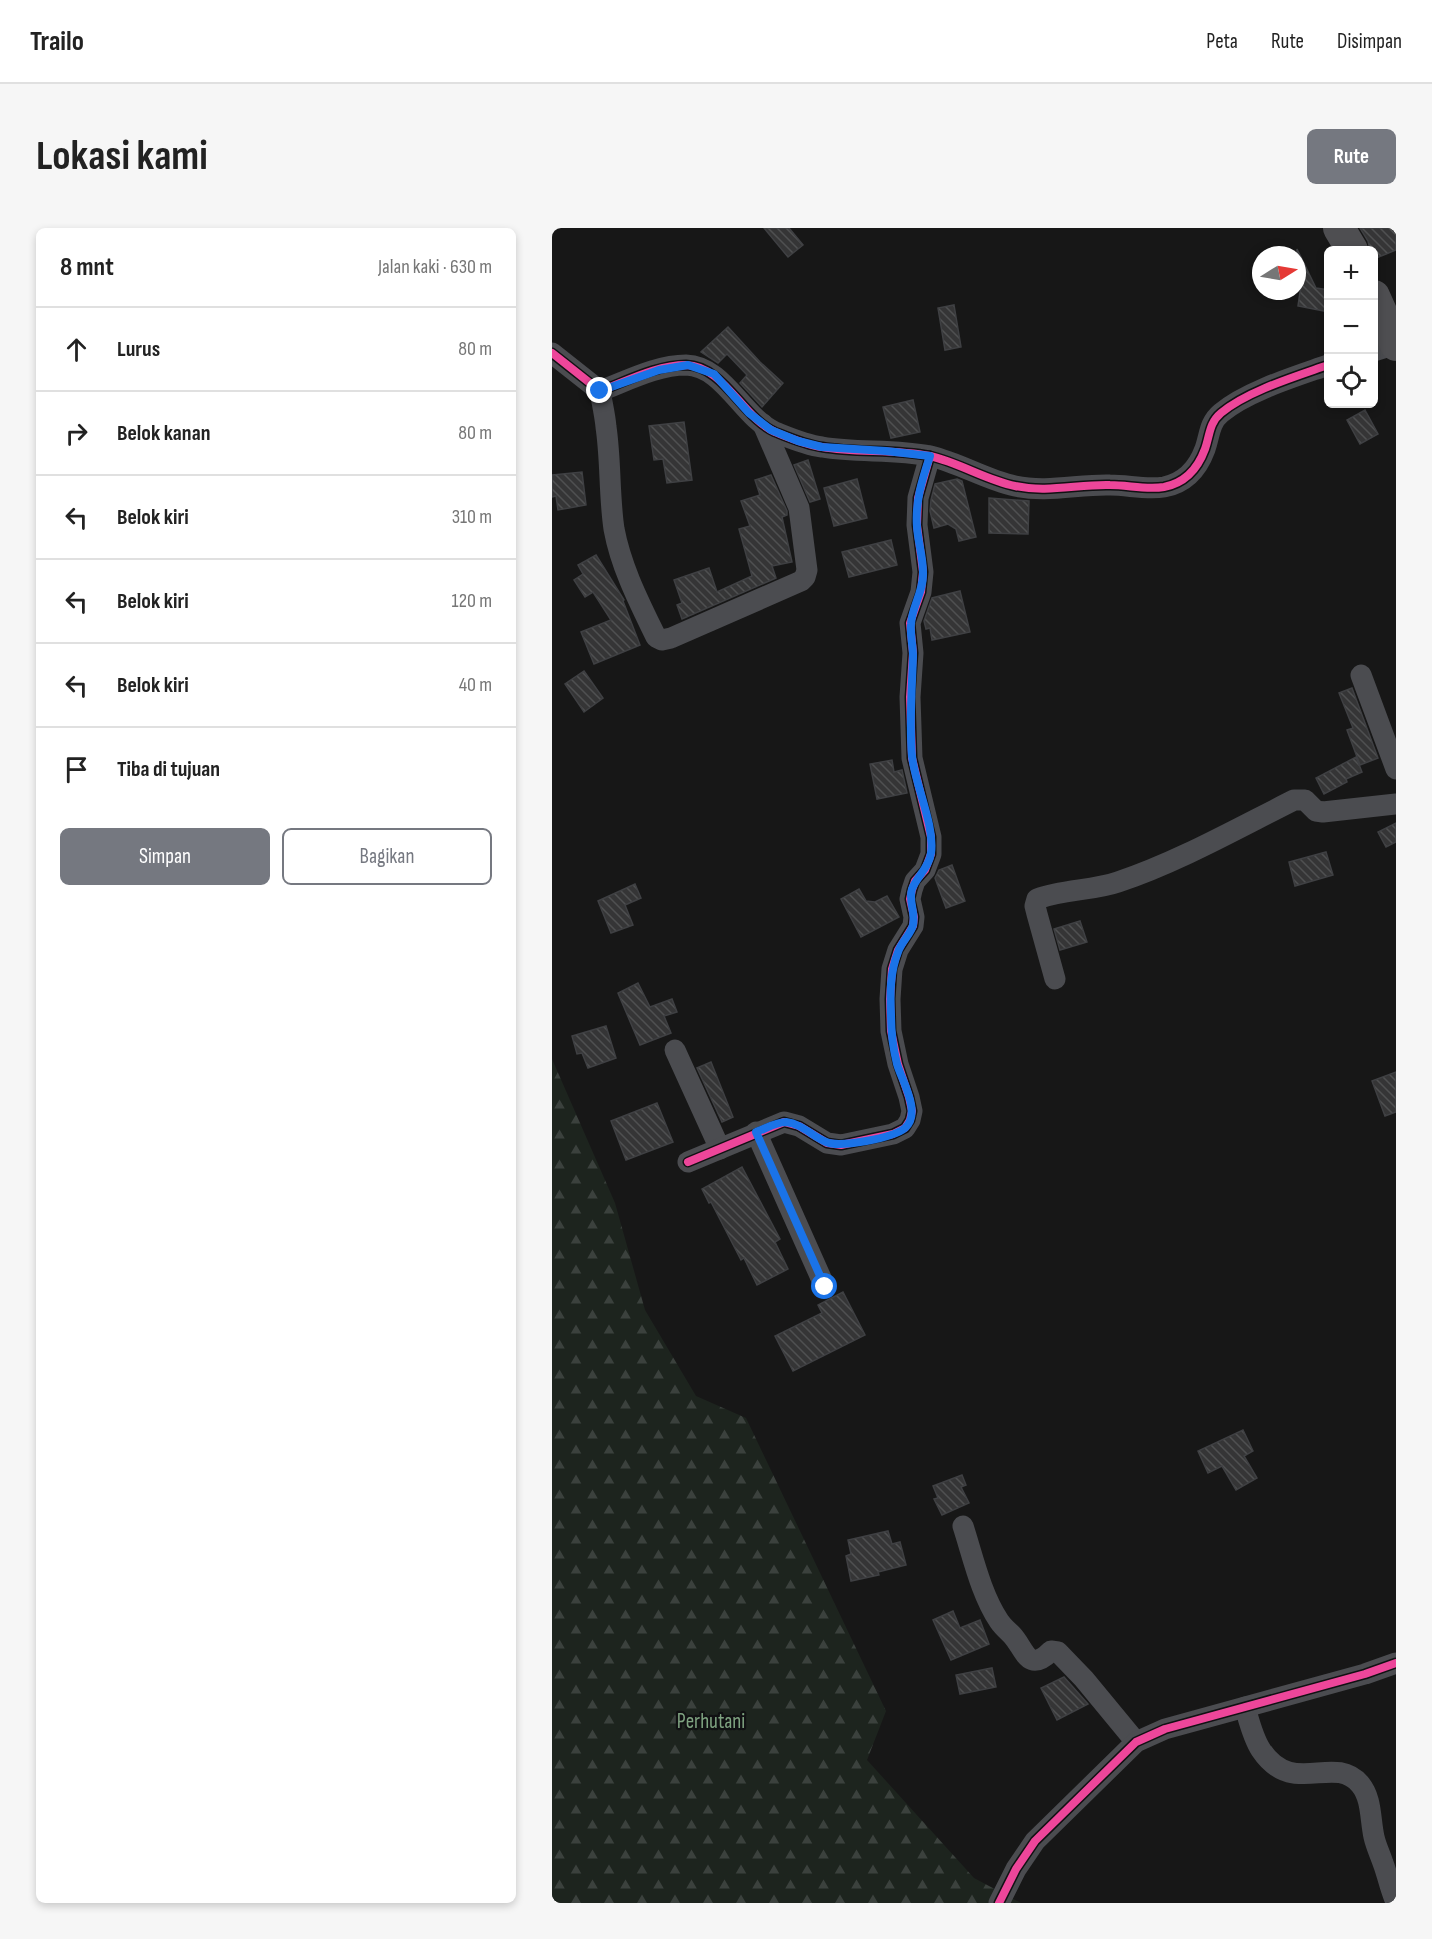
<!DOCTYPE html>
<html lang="id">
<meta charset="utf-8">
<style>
body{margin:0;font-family:"Sofia Sans Condensed",sans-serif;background:#f6f6f6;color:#222}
.controls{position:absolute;right:18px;top:18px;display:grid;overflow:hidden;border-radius:9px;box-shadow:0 3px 9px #0003}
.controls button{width:54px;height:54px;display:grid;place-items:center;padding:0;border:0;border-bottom:2px solid #e0e0e0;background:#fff;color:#222;font:30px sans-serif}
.compass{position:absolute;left:700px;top:18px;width:54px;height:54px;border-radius:50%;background:#fff;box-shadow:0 3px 9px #0003;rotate:79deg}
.stop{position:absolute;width:18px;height:18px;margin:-14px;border:4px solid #1a73e8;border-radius:50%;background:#fff}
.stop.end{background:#1a73e8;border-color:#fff;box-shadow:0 2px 6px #0008}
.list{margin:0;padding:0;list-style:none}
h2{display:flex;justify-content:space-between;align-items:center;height:78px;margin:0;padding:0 24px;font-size:26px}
h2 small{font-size:20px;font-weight:400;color:#767676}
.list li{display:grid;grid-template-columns:39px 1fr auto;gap:18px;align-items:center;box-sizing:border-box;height:84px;padding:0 24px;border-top:2px solid #e0e0e0}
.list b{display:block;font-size:22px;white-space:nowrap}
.list em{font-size:20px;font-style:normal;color:#767676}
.actions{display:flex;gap:12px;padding:18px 24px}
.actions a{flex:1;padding:14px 0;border:2px solid #757880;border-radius:9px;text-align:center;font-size:21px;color:#757880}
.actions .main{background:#757880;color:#fff}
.icon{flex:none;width:33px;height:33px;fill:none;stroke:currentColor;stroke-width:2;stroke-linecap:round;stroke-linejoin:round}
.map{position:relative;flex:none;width:844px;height:1675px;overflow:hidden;border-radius:9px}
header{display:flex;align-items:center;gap:36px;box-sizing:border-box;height:84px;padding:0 30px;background:#fff;border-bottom:2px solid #e0e0e0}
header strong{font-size:28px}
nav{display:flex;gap:33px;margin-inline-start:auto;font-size:21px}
.intro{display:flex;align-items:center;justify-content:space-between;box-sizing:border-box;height:144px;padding:0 36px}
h1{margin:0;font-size:42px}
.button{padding:15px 27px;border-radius:9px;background:#757880;color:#fff;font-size:21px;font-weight:700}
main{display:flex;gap:36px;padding:0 36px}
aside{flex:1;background:#fff;border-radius:9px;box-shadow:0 3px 9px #0003}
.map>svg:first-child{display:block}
.forest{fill:url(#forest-firs)}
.building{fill:url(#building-back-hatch);stroke:#3f4043;stroke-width:1.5}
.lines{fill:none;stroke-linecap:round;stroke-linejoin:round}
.minor{stroke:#4b4c50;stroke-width:21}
.highway{stroke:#4e4e51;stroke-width:32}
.cycleway-casing{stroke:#111113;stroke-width:11}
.cycleway{stroke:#ed469a;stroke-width:8}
.route{stroke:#1a73e8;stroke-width:8}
.labels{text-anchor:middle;stroke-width:4.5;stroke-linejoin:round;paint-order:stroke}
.park-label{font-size:21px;fill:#7fa381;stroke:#111113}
</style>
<header>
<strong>Trailo</strong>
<nav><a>Peta</a><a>Rute</a><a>Disimpan</a></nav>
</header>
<div class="intro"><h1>Lokasi kami</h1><a class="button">Rute</a></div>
<main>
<aside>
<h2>8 mnt<small>Jalan kaki · 630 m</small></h2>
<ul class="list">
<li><svg class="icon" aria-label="ahead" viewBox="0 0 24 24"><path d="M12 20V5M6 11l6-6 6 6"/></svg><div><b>Lurus</b></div><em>80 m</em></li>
<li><svg class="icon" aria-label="right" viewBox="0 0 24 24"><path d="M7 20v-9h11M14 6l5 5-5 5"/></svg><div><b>Belok kanan</b></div><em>80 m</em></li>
<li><svg class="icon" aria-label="left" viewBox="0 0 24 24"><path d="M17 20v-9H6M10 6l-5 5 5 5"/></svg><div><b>Belok kiri</b></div><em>310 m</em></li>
<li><svg class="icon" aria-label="left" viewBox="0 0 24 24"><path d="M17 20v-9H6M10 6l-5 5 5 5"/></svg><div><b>Belok kiri</b></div><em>120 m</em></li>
<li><svg class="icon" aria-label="left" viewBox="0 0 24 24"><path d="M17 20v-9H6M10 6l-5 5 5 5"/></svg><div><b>Belok kiri</b></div><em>40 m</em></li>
<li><svg class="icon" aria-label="arrive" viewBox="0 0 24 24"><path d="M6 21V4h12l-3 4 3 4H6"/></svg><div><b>Tiba di tujuan</b></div></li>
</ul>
<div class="actions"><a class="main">Simpan</a><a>Bagikan</a></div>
</aside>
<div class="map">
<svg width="844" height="1675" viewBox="0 0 844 1675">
<defs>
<pattern id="forest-firs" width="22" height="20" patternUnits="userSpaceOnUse" patternTransform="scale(1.5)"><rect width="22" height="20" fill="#1d241e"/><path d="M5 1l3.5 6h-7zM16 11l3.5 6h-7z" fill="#3b413d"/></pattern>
<pattern id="building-back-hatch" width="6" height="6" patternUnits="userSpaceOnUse" patternTransform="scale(1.5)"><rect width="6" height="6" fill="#353536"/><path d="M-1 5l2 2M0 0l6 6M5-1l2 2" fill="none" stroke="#4f5051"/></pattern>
</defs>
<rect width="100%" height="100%" fill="#171717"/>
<polygon class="forest" points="0,831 63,975 93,1082 144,1168 194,1190 334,1483 315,1532 422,1650 469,1675 0,1675"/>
<g class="building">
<polygon points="212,0 237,0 251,17 236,29"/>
<polygon points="808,0 844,0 844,22 822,31 822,22 818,22 816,13"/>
<polygon points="745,21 764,60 777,62 777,84 746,78 750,50 745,53"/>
<polygon points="402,77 409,119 393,122 386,80"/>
<polygon points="176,99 208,134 231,155 210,179 188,155 195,147 175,126 166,135 149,124"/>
<polygon points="361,172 368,204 339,210 331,179"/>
<polygon points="813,182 826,206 808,216 795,192"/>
<polygon points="132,194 140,252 115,255 111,231 102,232 97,198"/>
<polygon points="256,232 268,271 258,274 242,237"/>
<polygon points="30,244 34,277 6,282 4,268 0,269 0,247"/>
<polygon points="219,247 235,283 235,287 230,289 240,334 220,338 224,350 130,391 125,377 130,375 122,352 157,340 165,364 200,348 187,301 198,298 189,273 208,267 203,252"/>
<polygon points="305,251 315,290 282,298 272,260"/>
<polygon points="405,251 410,253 424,309 407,313 404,301 396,296 382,300 378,283 379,272 383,256"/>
<polygon points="437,270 477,273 476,306 437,305"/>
<polygon points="339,312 345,337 297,349 290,324"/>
<polygon points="44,327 72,372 71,373 88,417 42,436 29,404 59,392 41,364 33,369 22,352 31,346 26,337"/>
<polygon points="408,363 418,404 380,412 378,400 374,401 372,393 380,370"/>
<polygon points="32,443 51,470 32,484 13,456"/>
<polygon points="800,460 826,530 808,537 795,502 801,500 787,465"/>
<polygon points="804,529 810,544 794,551 795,554 772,566 764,550"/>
<polygon points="340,532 342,544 350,542 355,565 325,571 318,536"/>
<polygon points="844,595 844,614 834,619 826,604"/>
<polygon points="774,624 781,647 743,658 737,634"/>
<polygon points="400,637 413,673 394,680 383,650 387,642"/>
<polygon points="83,656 89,670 73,677 81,697 59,705 46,673"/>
<polygon points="307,661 314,673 323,674 335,668 347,689 309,709 289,671"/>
<polygon points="528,693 535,714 508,722 502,701"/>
<polygon points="86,755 98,779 120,771 125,784 112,788 119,805 88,817 66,765"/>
<polygon points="54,798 64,830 36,840 30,825 25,826 20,808"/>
<polygon points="159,834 181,889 170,894 145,840"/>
<polygon points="844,844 844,884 833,888 820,853"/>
<polygon points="105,875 121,914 74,932 59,893"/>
<polygon points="190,939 228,1011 223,1014 236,1041 205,1057 192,1030 189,1032 159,974 157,975 150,961"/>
<polygon points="291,1064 313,1107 241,1143 223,1108 270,1085 266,1077"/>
<polygon points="691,1202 701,1223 692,1228 705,1250 684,1262 670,1238 656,1245 646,1223"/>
<polygon points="410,1247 414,1257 409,1259 417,1275 390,1287 382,1271 386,1270 381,1258"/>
<polygon points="336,1303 340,1316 348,1314 354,1337 326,1344 327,1347 299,1353 294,1328 299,1326 296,1312"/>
<polygon points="401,1383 408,1400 428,1392 437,1416 399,1432 381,1392"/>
<polygon points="440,1440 444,1459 408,1466 404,1447"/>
<polygon points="512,1449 536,1476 505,1492 489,1460"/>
</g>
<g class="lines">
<g class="minor">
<polyline points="822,123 844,116"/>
<path d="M0,125L48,163C75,153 105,137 134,137C172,138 190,189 223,204C238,210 254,217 270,219C305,225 342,221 378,228C408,235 434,252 463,258C495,265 527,256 558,257C576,257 594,262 612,259C633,255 646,240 653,221C658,207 657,195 669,185C695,163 745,148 776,137"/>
<path d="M48,163C50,175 53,187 54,199C59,233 57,267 62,301C69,339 87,374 104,409L110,412L119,410L249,353L253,349L255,342L247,280L211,196"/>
<polyline points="809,447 844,541"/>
<path d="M503,751L485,686L483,678L485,671C511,661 540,663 566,654C626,634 686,600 742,572H753L764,583L771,584L844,576"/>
<polyline points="123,822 168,921"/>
<polyline points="204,904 273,1059"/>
<polyline points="136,934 232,894 247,898 275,915 289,917 341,906 353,900 358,892 360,883 357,869 346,836 339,803 338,771 340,741 346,722 361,698 362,689 358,671 360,662 363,653 373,642 379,626 379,609 360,530 358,469 361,425 358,395 369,364 371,344 365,297 366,270 378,228"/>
<path d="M411,1298C421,1329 429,1366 447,1393C451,1399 455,1402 460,1407C473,1421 476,1446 499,1423L506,1424L532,1451L584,1514"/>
<path d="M693,1479C697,1493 701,1510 709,1522C741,1570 781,1525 808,1556C820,1570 818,1591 822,1609C824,1618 828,1626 831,1635C836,1648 838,1661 844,1674"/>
<polyline points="447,1675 464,1641 483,1613 584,1514 613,1501 813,1446 844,1435"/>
</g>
<g class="highway">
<polyline points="787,0 800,22"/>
<polyline points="822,68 844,117"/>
</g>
<defs>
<g id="cycleway">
<path d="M0,125L48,163C75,153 105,137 134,137C172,138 190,189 223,204C238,210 254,217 270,219C305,225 342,221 378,228C408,235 434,252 463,258C495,265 527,256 558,257C576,257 594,262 612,259C633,255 646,240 653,221C658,207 657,195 669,185C695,163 745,148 776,137"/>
<polyline points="136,934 232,894 247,898 275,915 289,917 341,906 353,900 358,892 360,883 357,869 346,836 339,803 338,771 340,741 346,722 361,698 362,689 358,671 360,662 363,653 373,642 379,626 379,609 360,530 358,469 361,425 358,395 369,364 371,344 365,297 366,270 378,228"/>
<polyline points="447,1675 464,1641 483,1613 584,1514 613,1501 813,1446 844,1435"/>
</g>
</defs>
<use href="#cycleway" class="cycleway-casing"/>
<use href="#cycleway" class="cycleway"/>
</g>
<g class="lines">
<path class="route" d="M48,163L107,142L136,137L162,146L197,185L219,202L246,213L270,219L334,223L378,228C370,252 363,274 365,299C366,314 371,329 371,344C372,363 360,378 359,396C358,407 361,417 361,428C360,461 357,494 360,528C363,557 383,597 379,625C377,640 365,648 360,661C356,674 364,684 361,697C359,706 349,714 346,724C338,744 338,765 339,787C339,803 341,820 345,836C350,853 370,885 353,900C341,910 288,920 274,914C260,908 250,896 234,894C224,894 213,901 204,904L273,1059"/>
</g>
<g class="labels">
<g class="park-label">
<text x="159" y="1500">Perhutani</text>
</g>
</g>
</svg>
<div class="controls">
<button>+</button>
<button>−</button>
<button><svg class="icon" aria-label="locate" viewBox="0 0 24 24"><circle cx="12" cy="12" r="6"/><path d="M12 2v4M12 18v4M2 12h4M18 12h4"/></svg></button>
</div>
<svg class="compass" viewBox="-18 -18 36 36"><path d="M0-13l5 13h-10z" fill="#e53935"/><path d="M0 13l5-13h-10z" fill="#767676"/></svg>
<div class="stop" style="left:273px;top:1059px"></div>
<div class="stop end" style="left:48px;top:163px"></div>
</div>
</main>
